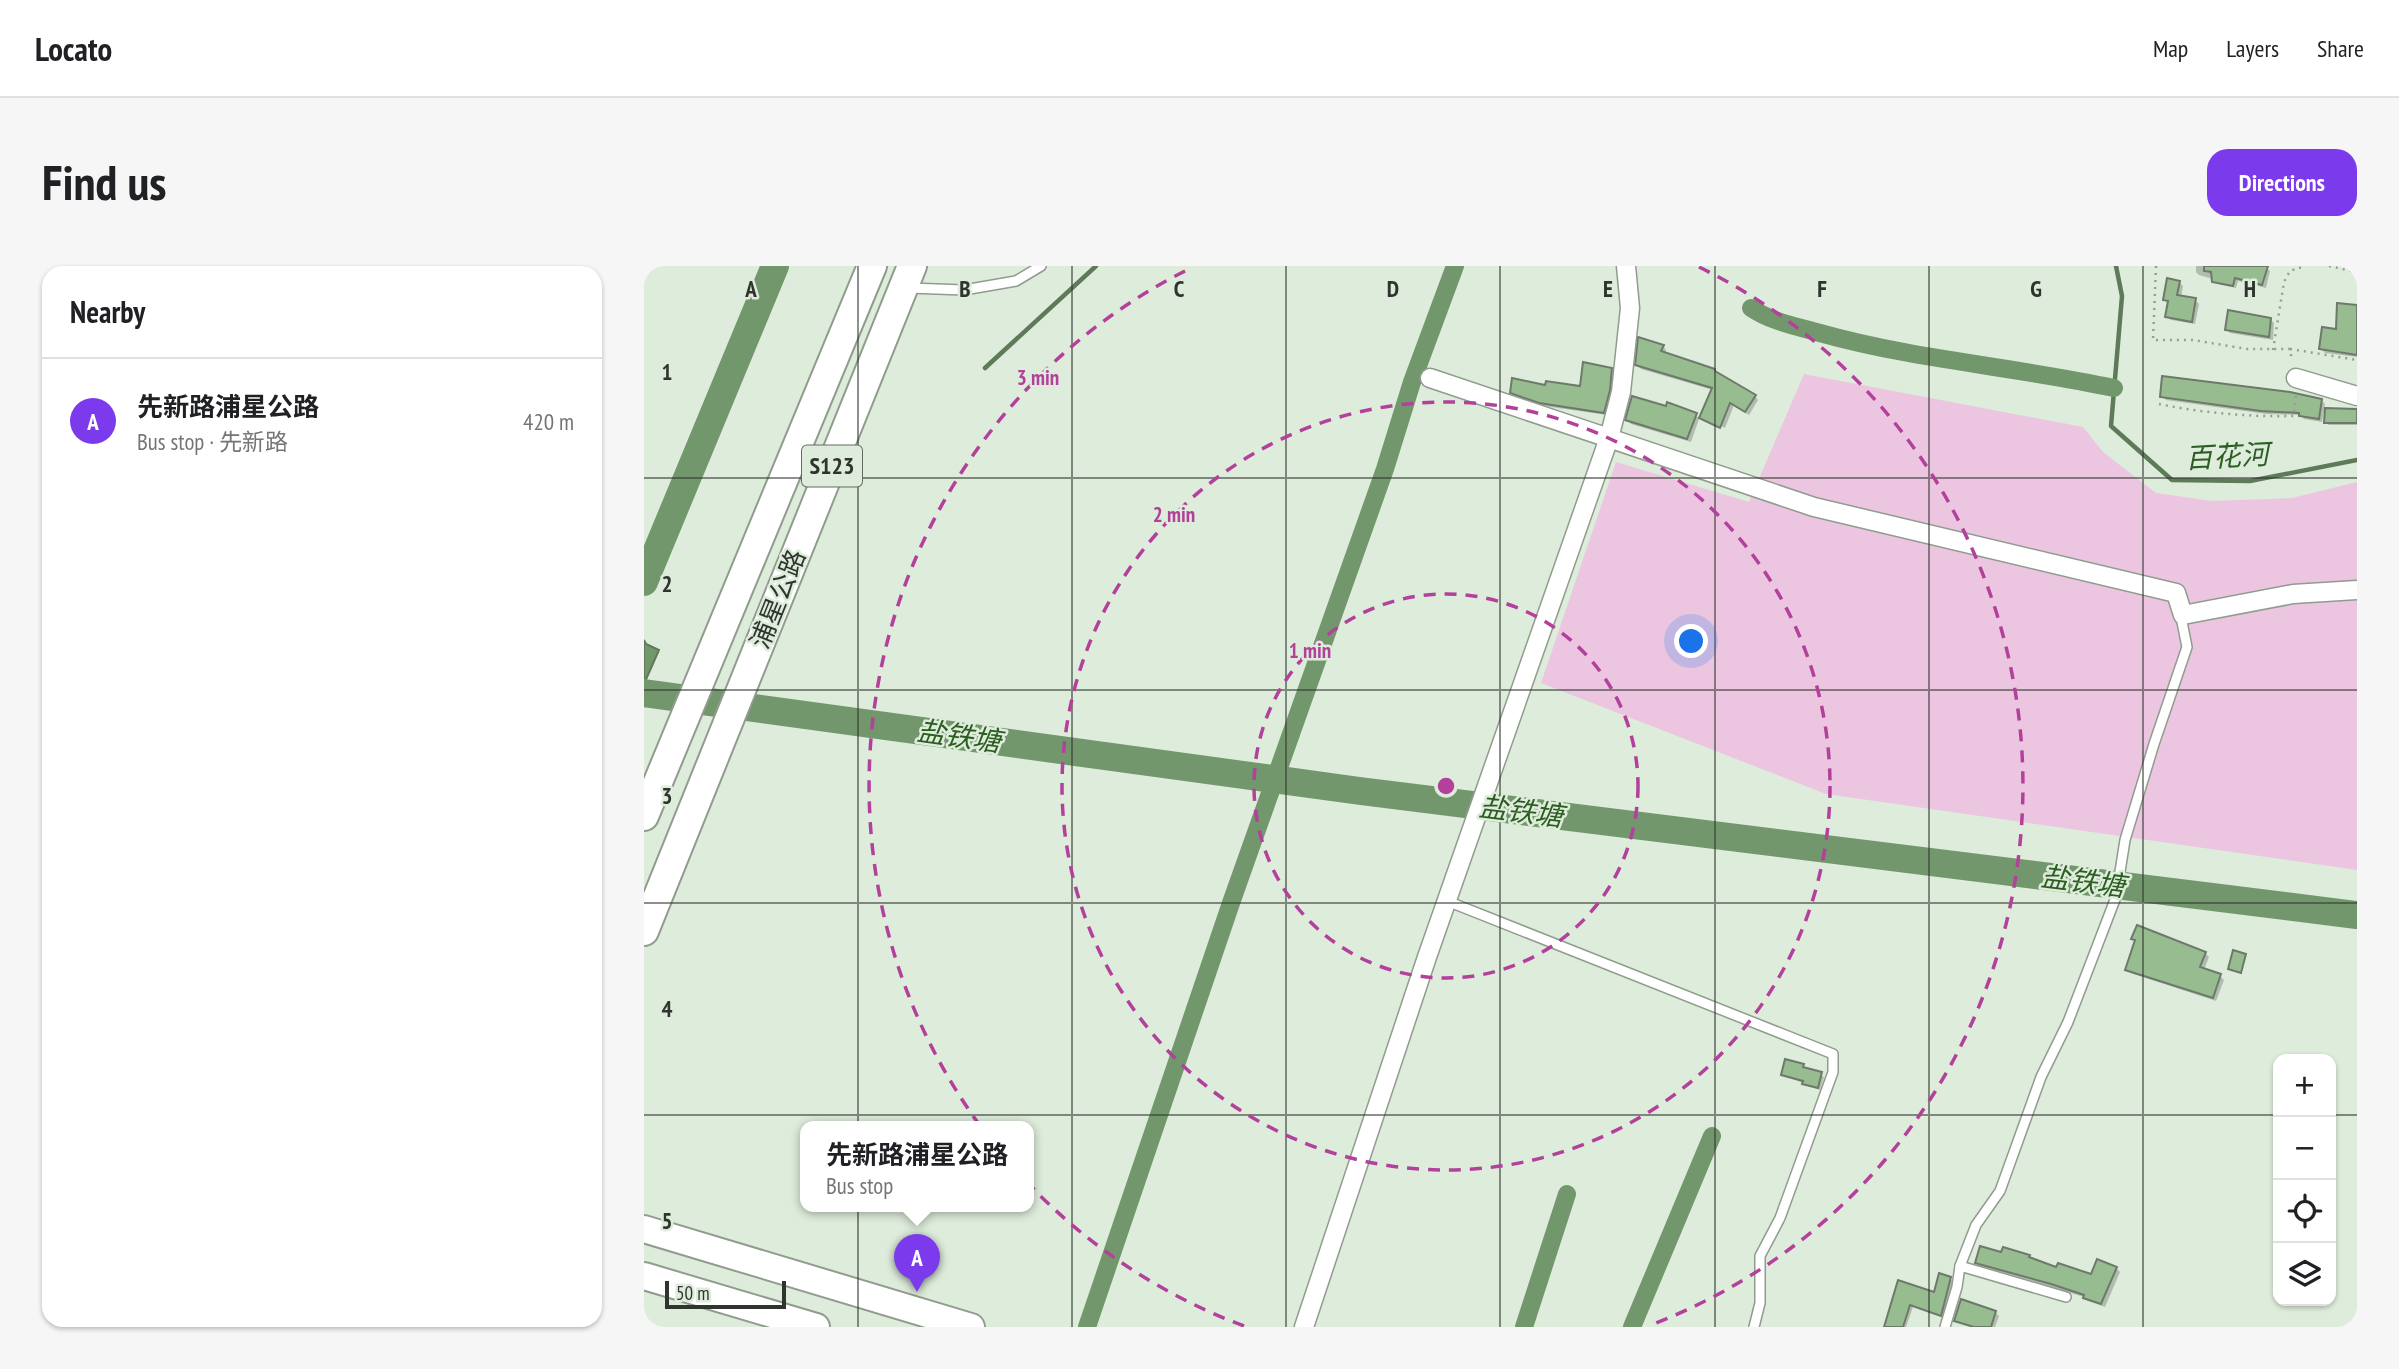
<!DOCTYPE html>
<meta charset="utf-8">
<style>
body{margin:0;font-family:"PT Sans Narrow","Noto Sans SC",sans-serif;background:#f6f6f6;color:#202124}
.controls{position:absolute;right:21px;bottom:21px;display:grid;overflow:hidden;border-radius:14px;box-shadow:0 2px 5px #0004}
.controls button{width:63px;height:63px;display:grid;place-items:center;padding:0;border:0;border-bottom:2px solid #e0e0e0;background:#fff;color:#202124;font:35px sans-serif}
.scale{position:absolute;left:21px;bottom:18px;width:121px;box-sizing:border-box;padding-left:7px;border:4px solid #2f352e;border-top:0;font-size:19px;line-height:24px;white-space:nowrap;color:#2f352e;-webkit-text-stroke:5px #deecdb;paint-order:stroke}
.you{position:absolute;left:1048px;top:376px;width:24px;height:24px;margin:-18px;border:5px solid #fff;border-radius:50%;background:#1a73e8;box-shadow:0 0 0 10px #1a73e833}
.badge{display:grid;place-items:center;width:46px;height:46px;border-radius:50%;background:#7c3aed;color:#fff;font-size:23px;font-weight:700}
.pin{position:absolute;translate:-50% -58px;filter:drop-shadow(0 2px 4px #0008)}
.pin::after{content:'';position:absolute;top:37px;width:24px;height:21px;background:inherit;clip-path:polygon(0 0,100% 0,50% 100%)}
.popup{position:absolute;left:156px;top:855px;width:234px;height:91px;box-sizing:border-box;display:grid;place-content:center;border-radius:14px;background:#fff;filter:drop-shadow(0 2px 5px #0005);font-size:23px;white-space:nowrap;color:#757577}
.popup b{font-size:26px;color:#202124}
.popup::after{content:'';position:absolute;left:50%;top:100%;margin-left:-14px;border:14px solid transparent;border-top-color:#fff}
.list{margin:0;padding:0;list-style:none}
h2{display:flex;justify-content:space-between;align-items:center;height:91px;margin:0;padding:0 28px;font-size:30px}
h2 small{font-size:23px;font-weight:400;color:#757577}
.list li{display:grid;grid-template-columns:46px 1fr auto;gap:21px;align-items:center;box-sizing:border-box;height:126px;padding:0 28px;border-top:2px solid #e0e0e0}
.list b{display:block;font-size:26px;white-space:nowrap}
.list p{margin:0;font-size:23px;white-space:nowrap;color:#757577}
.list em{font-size:23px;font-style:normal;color:#757577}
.icon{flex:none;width:38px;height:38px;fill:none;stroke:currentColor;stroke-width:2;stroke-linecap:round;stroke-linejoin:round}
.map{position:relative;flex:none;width:1713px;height:1061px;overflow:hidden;border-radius:21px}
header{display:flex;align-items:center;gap:42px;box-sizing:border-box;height:98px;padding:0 35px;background:#fff;border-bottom:2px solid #e0e0e0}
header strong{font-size:33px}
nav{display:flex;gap:38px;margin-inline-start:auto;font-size:24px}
.intro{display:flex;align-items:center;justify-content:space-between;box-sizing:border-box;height:168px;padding:0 42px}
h1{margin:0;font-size:49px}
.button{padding:18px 32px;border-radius:21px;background:#7c3aed;color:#fff;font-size:24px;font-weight:700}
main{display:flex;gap:42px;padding:0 42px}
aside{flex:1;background:#fff;border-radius:21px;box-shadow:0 2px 5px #0004}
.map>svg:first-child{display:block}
.green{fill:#ecc6e1}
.water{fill:#73976c;stroke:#5f7a59;stroke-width:2}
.shadow{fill:#0003}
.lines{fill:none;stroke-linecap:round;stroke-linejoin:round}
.stream{stroke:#5f7a59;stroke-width:4.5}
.canal{stroke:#73976c;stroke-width:18}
.river{stroke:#73976c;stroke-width:28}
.building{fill:#97bc8f;stroke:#6d796a;stroke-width:2}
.service-casing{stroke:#909c8d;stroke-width:12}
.minor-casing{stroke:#909c8d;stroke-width:21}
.secondary-casing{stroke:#909c8d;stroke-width:30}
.primary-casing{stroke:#909c8d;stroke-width:32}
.path{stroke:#959f93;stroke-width:2.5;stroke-dasharray:2 5;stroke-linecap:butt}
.service{stroke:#fff;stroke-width:9}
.minor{stroke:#fff;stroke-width:18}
.secondary{stroke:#fff;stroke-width:26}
.primary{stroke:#fff;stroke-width:28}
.grid{fill:none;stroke:#2f352e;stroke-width:2;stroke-opacity:0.55}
.ring{fill:none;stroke:#b3419b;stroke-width:3.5;stroke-dasharray:12 9}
.labels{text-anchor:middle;stroke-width:5;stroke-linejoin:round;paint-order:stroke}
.shield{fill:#deecdb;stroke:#646c62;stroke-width:2}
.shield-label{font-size:24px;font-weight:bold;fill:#2f352e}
.street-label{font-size:26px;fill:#2f352e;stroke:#deecdb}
.water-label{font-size:28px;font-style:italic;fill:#2c5d21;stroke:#deecdb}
.grid-label{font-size:23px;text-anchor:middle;font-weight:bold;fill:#2f352e;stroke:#deecdb;stroke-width:5;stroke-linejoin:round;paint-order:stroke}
.centre{fill:#b3419b;stroke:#deecdb;stroke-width:3.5}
.ring-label{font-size:21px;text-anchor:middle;font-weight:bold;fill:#b3419b;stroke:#deecdb;stroke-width:5;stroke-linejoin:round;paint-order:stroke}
</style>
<header>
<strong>Locato</strong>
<nav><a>Map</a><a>Layers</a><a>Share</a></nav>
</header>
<div class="intro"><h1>Find us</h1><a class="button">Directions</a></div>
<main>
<aside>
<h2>Nearby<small></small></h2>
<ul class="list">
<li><span class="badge">A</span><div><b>先新路浦星公路</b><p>Bus stop · 先新路</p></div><em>420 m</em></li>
</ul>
</aside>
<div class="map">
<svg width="1713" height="1061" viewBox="0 0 1713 1061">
<rect width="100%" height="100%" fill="#deecdb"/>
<polygon class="green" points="1160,108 1439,161 1459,186 1512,227 1568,235 1648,232 1713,216 1713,604 1182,528 897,417 972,196 1105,236"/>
<polygon class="water" points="0,374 2,378 15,384 0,418"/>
<g class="shadow">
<polygon points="1552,0 1617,0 1626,5 1622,22 1594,15 1592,22 1574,18 1569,13 1555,9 1552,6"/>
<polygon points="1535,16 1539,20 1537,31 1551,34 1555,38 1551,58 1527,54 1523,50 1525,38 1521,33"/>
<polygon points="1713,41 1713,91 1681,87 1677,83"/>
<polygon points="1627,54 1630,57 1629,74 1586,67 1583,63"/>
<polygon points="1019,80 1022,84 1021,88 1070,104 1111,130 1114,134 1105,149 1090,139 1081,162 1059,152 1059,154 1057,152 1069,124 997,103 993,99"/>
<polygon points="967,103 971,107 963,149 900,140 872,130 868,126 903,121 937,122"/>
<polygon points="1518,130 1677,134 1681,138 1678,156 1660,153 1657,149 1622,148 1522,134"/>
<polygon points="1023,142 1052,149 1055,153 1047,176 987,158 983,154"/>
<polygon points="1713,145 1713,159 1685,159 1682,157"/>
<polygon points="1489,673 1561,687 1565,691 1560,704 1576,710 1580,714 1572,735 1487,707 1483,703 1492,675"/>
<polygon points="1159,800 1180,811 1176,824 1139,809"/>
<polygon points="1359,988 1385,991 1389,995 1413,1004 1448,1011 1472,1002 1476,1006 1461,1041 1445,1035 1440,1031 1336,1000 1333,996"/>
<polygon points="1306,1013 1310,1016 1300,1052 1269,1041 1262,1061 1241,1061 1255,1016 1292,1028"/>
<polygon points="1351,1046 1355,1050 1351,1061 1326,1061 1312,1054"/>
</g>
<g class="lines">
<g class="stream">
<polyline points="1472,0 1478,30 1467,160 1528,214 1606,215 1713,194"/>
<polyline points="341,102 452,0"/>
</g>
<g class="canal">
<path d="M1107,42C1128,56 1152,60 1176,67C1272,94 1373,101 1470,122"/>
<polyline points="443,1061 587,637 741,203 768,116 811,0"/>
<polyline points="880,1061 923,928"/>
<polyline points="988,1061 1068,870"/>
</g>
<g class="river">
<polyline points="0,316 131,0"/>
<polyline points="0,427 716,525 1713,649"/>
</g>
</g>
<g class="building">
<polygon points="1560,0 1624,0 1618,19 1591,12 1589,20 1568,16 1567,6 1560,5"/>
<polygon points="1523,12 1536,15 1533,29 1552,32 1548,56 1521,51 1524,35 1519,34"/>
<polygon points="1693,37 1713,39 1713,89 1675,83 1678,61 1692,63"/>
<polygon points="1584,44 1627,52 1625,71 1581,64"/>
<polygon points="994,71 1020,79 1017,85 1071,103 1071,105 1112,129 1101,146 1086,137 1076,162 1055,152 1068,122 991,99"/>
<polygon points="939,96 968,102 966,124 960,147 895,137 866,127 868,112 901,119 902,115 936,120"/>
<polygon points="1518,110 1646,126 1678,133 1675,153 1655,150 1655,147 1617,145 1516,131"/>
<polygon points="988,130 1022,140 1023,136 1053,147 1043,173 981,154"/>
<polygon points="1681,142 1713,143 1713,157 1680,157"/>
<polygon points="1493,659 1562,686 1556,701 1577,708 1569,732 1481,704 1491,674 1487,673"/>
<polygon points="1589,684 1602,688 1597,707 1584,703"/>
<polygon points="1141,793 1160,798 1159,801 1178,806 1174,822 1158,818 1159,815 1137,809"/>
<polygon points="1336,980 1357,986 1359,981 1386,989 1385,991 1412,1001 1414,997 1447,1008 1453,993 1473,1001 1457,1038 1439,1032 1440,1029 1407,1018 1331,997"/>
<polygon points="1295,1007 1307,1011 1297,1050 1266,1039 1259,1061 1240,1061 1254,1014 1290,1026"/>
<polygon points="1317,1033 1352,1045 1347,1061 1330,1061 1310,1055"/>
</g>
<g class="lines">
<defs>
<g id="service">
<polyline points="265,22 320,24 372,15 397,0"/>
<polyline points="803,635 1189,788 1189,806 1136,952 1116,990 1116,1037 1110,1061"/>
<polyline points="1316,1000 1422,1031"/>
<polyline points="1301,1061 1313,1021 1316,1000 1332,959 1356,925 1397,811 1424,756 1472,631 1481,574 1510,478 1543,381 1536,346"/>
</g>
<g id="minor">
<polyline points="786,112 1170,241 1532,327 1539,349 1649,328 1713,324"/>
<polyline points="1652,112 1713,130"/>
<polyline points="660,1061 783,691 965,172 977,126 986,42 982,0"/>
</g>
<g id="secondary">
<polyline points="0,963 327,1061"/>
<polyline points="0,1010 172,1061"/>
</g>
<g id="primary">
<polyline points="0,550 228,0"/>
<polyline points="0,665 268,0"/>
</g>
</defs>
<use href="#service" class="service-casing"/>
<use href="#minor" class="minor-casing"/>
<use href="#secondary" class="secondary-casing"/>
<use href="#primary" class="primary-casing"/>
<g class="path">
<polyline points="1512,0 1509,74 1549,74 1603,83 1646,83 1648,95"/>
<polyline points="1685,0 1713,6"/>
<polyline points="1646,83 1713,94"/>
<polyline points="1629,84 1640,16 1646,5 1661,0"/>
<path d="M1515,138C1559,147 1605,151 1650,150L1652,129"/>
</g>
<use href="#service" class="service"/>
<use href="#minor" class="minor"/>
<use href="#secondary" class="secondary"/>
<use href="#primary" class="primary"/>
</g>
<path class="grid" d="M214,0V1061M428,0V1061M642,0V1061M856,0V1061M1071,0V1061M1285,0V1061M1499,0V1061M0,212H1713M0,424H1713M0,637H1713M0,849H1634M1687,849H1713"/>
<g class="ring">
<circle cx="802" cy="520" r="192"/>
<circle cx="802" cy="520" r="384"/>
<path d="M600 1060A577 577 0 0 1 549 1M1055 1A577 577 0 0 1 1004 1060"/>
</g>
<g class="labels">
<rect class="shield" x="158" y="179.5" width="60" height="41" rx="5"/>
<g class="shield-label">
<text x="188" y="208">S123</text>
</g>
<g class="street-label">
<text transform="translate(134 333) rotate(-68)" y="9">浦星公路</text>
</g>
<g class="water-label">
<text transform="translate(1583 190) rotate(-3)" y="10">百花河</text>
<text transform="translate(315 470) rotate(8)" y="10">盐铁塘</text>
<text transform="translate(877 545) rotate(7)" y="10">盐铁塘</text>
<text transform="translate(1439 615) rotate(7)" y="10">盐铁塘</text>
</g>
</g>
<g class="grid-label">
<text x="107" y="31">A</text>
<text x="321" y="31">B</text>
<text x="535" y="31">C</text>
<text x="749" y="31">D</text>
<text x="964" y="31">E</text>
<text x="1178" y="31">F</text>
<text x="1392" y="31">G</text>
<text x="1606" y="31">H</text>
<text x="23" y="114">1</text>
<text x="23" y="326">2</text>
<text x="23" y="538">3</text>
<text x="23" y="751">4</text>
<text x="23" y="963">5</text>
</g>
<circle cx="802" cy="520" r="10" class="centre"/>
<g class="ring-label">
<text x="394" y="119">3 min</text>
<text x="530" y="256">2 min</text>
<text x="666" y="392">1 min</text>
</g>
</svg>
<div class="controls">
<button>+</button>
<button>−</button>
<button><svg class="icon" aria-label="locate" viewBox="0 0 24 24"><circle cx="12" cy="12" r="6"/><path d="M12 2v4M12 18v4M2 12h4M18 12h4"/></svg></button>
<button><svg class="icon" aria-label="layers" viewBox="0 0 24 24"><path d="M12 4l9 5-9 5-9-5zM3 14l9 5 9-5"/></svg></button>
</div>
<div class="scale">50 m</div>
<div class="you"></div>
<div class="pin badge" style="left:273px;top:1026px">A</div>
<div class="popup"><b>先新路浦星公路</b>Bus stop</div>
</div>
</main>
